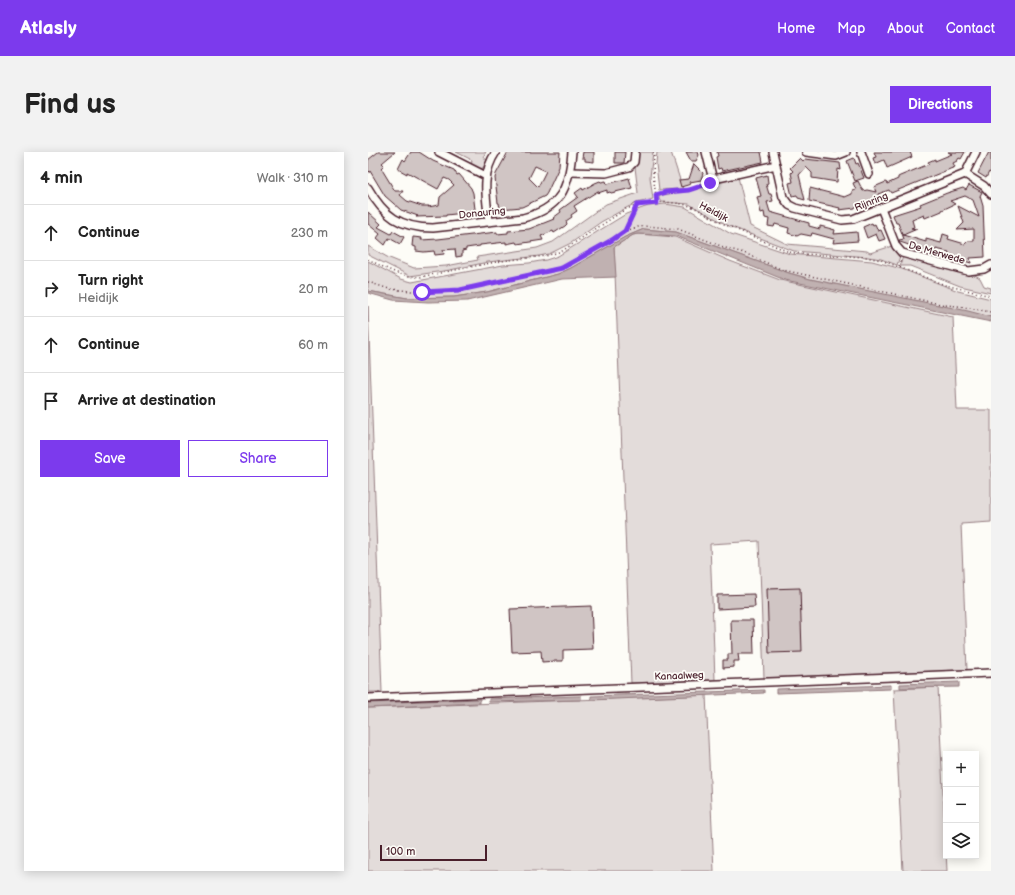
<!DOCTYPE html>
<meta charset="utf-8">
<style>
body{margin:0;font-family:"Balsamiq Sans",sans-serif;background:#f2f2f2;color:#222}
.controls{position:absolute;right:12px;bottom:12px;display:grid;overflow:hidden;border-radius:0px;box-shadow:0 2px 10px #0003}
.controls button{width:36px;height:36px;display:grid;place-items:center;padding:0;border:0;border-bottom:1px solid #e0e0e0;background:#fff;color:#222;font:20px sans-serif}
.scale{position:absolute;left:12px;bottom:10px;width:107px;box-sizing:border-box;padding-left:4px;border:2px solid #4a1f2b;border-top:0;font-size:11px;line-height:14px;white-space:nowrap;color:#4a1f2b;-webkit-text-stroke:3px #fdfcf7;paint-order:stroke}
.stop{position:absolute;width:12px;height:12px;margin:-9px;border:3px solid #7c3aed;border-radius:50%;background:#fff}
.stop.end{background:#7c3aed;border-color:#fff;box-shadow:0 1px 4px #0008}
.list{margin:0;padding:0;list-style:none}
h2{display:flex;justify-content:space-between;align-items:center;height:52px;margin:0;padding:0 16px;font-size:17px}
h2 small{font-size:13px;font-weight:400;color:#767676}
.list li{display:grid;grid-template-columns:26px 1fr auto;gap:12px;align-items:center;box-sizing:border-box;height:56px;padding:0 16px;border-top:1px solid #e0e0e0}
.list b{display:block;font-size:15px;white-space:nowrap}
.list p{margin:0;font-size:13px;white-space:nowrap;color:#767676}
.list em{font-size:13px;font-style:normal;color:#767676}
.actions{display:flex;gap:8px;padding:12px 16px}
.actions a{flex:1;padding:9px 0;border:1px solid #7c3aed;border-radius:0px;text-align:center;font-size:14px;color:#7c3aed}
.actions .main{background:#7c3aed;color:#fff}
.icon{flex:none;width:22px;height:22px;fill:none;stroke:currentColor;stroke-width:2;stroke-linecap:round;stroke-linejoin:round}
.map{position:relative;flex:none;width:623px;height:719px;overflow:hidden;border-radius:0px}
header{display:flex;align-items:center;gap:24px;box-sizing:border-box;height:56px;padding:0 20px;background:#7c3aed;color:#fff}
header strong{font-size:19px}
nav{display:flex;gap:22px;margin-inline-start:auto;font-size:14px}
.intro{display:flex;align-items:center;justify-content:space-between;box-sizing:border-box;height:96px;padding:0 24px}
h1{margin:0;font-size:28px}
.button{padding:10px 18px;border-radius:0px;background:#7c3aed;color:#fff;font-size:14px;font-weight:700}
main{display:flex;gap:24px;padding:0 24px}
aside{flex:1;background:#fff;border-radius:0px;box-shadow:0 2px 10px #0003}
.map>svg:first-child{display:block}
.green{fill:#e3dcda;stroke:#967e82}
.water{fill:#c0b1b1;stroke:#91777b}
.building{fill:#d0c5c4;stroke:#4a1f2b;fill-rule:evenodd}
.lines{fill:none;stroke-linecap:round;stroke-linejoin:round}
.minor-casing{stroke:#4a1f2b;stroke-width:10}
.path{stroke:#4a1f2b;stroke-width:1.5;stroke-dasharray:1 3;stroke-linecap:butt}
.minor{stroke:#fdfcf7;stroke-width:7}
.route{stroke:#7c3aed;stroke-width:5}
.labels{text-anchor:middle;stroke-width:3.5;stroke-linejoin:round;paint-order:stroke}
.street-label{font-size:10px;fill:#4a1f2b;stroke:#fdfcf7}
</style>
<header>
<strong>Atlasly</strong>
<nav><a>Home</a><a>Map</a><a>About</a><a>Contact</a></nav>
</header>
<div class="intro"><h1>Find us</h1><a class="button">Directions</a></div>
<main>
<aside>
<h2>4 min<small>Walk · 310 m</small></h2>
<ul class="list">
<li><svg class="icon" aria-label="ahead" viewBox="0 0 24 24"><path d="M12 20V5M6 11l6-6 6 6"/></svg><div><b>Continue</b></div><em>230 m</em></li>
<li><svg class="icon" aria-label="right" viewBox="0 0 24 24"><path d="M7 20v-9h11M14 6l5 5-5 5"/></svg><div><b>Turn right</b><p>Heidijk</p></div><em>20 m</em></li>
<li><svg class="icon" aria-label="ahead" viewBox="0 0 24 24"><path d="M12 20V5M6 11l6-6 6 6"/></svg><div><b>Continue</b></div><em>60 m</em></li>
<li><svg class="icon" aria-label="arrive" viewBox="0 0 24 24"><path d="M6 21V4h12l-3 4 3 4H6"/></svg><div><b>Arrive at destination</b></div></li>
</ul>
<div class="actions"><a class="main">Save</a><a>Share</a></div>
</aside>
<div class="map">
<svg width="623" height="719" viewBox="0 0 623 719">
<rect width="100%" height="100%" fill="#fdfcf7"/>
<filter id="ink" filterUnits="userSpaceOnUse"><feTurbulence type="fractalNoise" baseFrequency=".025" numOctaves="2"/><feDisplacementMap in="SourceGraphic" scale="8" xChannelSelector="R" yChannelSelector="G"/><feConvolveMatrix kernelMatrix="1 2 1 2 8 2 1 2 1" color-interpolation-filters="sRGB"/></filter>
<g filter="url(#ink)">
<g class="green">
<polygon points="88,0 118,0 115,5 119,8 115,16 110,17 110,16 103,12 104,8"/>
<polygon points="269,0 285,0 282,25 285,47 269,51 260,55 233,70 203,91 181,102 171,104 120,110 82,118 42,124 0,103 0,94 19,105 46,116 78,114 110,108 109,105 169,96 185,90 238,52 270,41 267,15"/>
<polygon points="289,0 303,0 315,37 291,38 288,12"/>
<polygon points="370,25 382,74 419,92 499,99 502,101 524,94 532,104 529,113 513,107 500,105 426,99 361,74 321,52 293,50 291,47 291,43 293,43 325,38 342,32"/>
<polygon points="297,52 317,55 363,82 422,102 504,109 534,117 590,139 623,147 623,165 442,127 421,121 308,80 276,77 257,85 203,116 190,122 119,140 86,145 39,146 0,139 0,109 33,127 44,130 135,113 161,111 178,108 190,104 258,62 280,54"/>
<polygon points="270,82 307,85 362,109 412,128 585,165 589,258 623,258 623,370 593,372 599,518 396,526 391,389 342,392 347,528 263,531 246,95 265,83"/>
<polygon points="535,104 585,118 607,123 612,126 616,134 623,136 623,141 592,134 542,114 532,114"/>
<polygon points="0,154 14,540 0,540"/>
<polygon points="570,535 579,719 535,719 526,537"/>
<polygon points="338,543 346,719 0,719 0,556"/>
</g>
<g class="water">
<polygon points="276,77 308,80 421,121 442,127 600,159 623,165 623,170 417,128 308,84 270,82 265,83 246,95 248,125 194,127 99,149 60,150 25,148 0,141 0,139 39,146 86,145 119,140 190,122 203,116 257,85"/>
<polygon points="591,530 591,535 532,536 532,532"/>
<polygon points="523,533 523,537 408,541 408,537"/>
<polygon points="396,538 396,541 223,548 223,544"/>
<polygon points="213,544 213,548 121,550 121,547"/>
<polygon points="112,547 112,551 0,556 0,551"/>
</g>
<g class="building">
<polygon points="10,0 27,0 14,11 16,13 13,16 27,39 35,39 32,43 39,49 54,54 61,54 60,55 71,53 72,45 86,33 81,28 76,26 70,37 39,20 39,22 30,17 35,7 37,9 43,0 51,0 65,9 86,18 89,23 91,22 103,36 105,41 107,57 105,58 105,60 78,63 78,64 48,65 50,64 33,58 17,44 2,19 0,21 0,8"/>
<path d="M140,0H192L191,15L179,41L177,44L154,55L132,57L131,51H130L127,26L128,22ZM167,14L178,19L170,35L161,26Z"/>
<polygon points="215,0 226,0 226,10 217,9 217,6 214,6"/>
<polygon points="247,0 257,0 256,11 247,11"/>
<polygon points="318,0 330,0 331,3 328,9 323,9"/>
<polygon points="349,0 393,0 395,10 354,19 353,16 350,17 348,5 350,4"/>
<polygon points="506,0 542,0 544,5 519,16 516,8 507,12 505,6 508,5"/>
<polygon points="580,0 597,0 593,7 591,6 589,9 585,11 587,15 523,41 521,38 510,42 512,46 487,55 487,56 471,58 472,56 441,49 442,36 477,45 484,42 484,39 488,38 485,31 490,29 495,39 499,38 508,40 506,35 518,30 519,32 530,27 530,25 532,24 561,12 560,10 567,7 567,9 584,2"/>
<polygon points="621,0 623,0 623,21 621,20 618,26 610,21"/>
<polygon points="432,6 435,9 437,7 472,11 473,18 470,17 469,30 444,26 444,21 438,15 431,23 437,48 430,46 429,43 424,44 421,31 425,30 423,21 425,19 422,16"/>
<polygon points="486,6 488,12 490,11 496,26 487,29 479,9"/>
<polygon points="326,12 335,21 333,28 322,30 323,32 313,35 311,28 321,27"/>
<polygon points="399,23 400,31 398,32 401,42 403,42 405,49 399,50 402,60 441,71 441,74 452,77 452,74 460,76 467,78 466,82 489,80 490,89 465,91 466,87 444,81 443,84 433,82 429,84 420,81 421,76 407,72 406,75 400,74 401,67 397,66 396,60 393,61 389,45 393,44 388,26"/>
<polygon points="261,26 264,36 243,41 242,40 239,41 239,38 230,41 230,39 206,54 209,59 203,63 204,65 198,69 199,72 197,74 186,81 185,79 173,84 175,88 149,92 148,90 138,92 138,90 112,93 112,94 98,96 98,98 94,99 94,104 88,105 87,97 75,98 76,102 67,103 66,99 56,100 48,99 48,95 44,94 45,85 54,86 53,88 70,87 129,80 129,82 140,81 140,79 161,77 186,67 185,66 193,60 192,58 210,45 207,41 214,36 215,38 227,31 232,29 233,30 238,29 239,32"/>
<path d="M601,33L614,40L612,44L615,54L617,105L602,106L603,111L580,104L581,100L568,97L567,102L532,90L531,88L536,87L530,71H528L525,63L553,54L552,52L579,41L595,36L598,38ZM597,44L605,48L611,65L590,54L596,71L589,78L606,77V89H600L597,92L580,87L581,84L575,82L573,91L558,87V90L535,83L549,77L543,76L546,75L544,68L556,63L557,66L574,59V58L587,52L582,49Z"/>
<polygon points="0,60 13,72 10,75 23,82 25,79 36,85 32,92 21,86 17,93 9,86 12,82 0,72"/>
<polygon points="504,71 505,73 507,72 510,79 513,78 517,87 511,89 508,82 499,86 495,75"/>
<polygon points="432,436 434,500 401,501 399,437"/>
<polygon points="386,442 387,455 349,457 349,443"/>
<polygon points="223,454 225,497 195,498 195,509 188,509 174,510 173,499 144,500 142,457"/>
<polygon points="363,468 385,468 386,502 370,502 371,509 366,509 366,515 355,516 355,508 360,508 360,502 364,502"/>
</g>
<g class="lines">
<defs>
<g id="minor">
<polyline points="71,0 118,24"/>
<polyline points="338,0 344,24 346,27 408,13"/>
<polyline points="405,0 415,45 421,53 427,56 474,68 485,67 597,22 608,0"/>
<polyline points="438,0 468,4 478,0"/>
<polyline points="493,0 501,22"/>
<polyline points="202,20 238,21 261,15 266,10 267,0"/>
<polyline points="597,22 616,34 623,42"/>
<path d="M0,36C16,64 32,76 65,76L155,66C193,56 201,36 204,0"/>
<polyline points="513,56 528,94 534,101 600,119 616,117 623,113"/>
<path d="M121,69C118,45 113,22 128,0"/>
<polyline points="0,546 623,521"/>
</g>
</defs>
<use href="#minor" class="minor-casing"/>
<g class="path">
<polyline points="286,0 285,23 289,51"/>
<polyline points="288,43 298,40 321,38 341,31"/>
<polyline points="257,79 269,53"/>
<path d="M0,107C17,116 32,125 52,125L133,109L178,104L194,99L258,57C278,50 302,48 322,54C334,58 347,68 358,73C379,82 400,91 421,100L434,102L498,105L513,108L577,133L623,144"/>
<polyline points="531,114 533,107"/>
<polyline points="0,130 21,137 54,140 92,138 123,132 194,116 244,88 257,79 270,75 280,74 310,77 358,96 376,101 415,118 577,153 590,154 623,160"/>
</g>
<use href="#minor" class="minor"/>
</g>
</g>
<g class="lines" filter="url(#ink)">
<polyline class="route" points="54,140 92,138 194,116 244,88 257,79 269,53 289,51 288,43 298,40 321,38 342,31"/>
</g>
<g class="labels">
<g class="street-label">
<text transform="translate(503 49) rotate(-22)" y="4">Rijnring</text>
<text transform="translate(346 59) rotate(28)" y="4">Heidijk</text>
<text transform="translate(114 60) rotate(-6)" y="4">Donauring</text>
<text transform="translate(569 100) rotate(16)" y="4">De Merwede</text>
<text transform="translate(311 523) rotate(-2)" y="4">Kanaalweg</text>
</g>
</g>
</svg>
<div class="controls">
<button>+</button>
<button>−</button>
<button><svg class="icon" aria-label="layers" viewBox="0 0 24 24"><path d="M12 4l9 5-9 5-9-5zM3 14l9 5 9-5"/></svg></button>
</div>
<div class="scale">100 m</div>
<div class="stop" style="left:54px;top:140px"></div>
<div class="stop end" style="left:342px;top:31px"></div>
</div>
</main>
